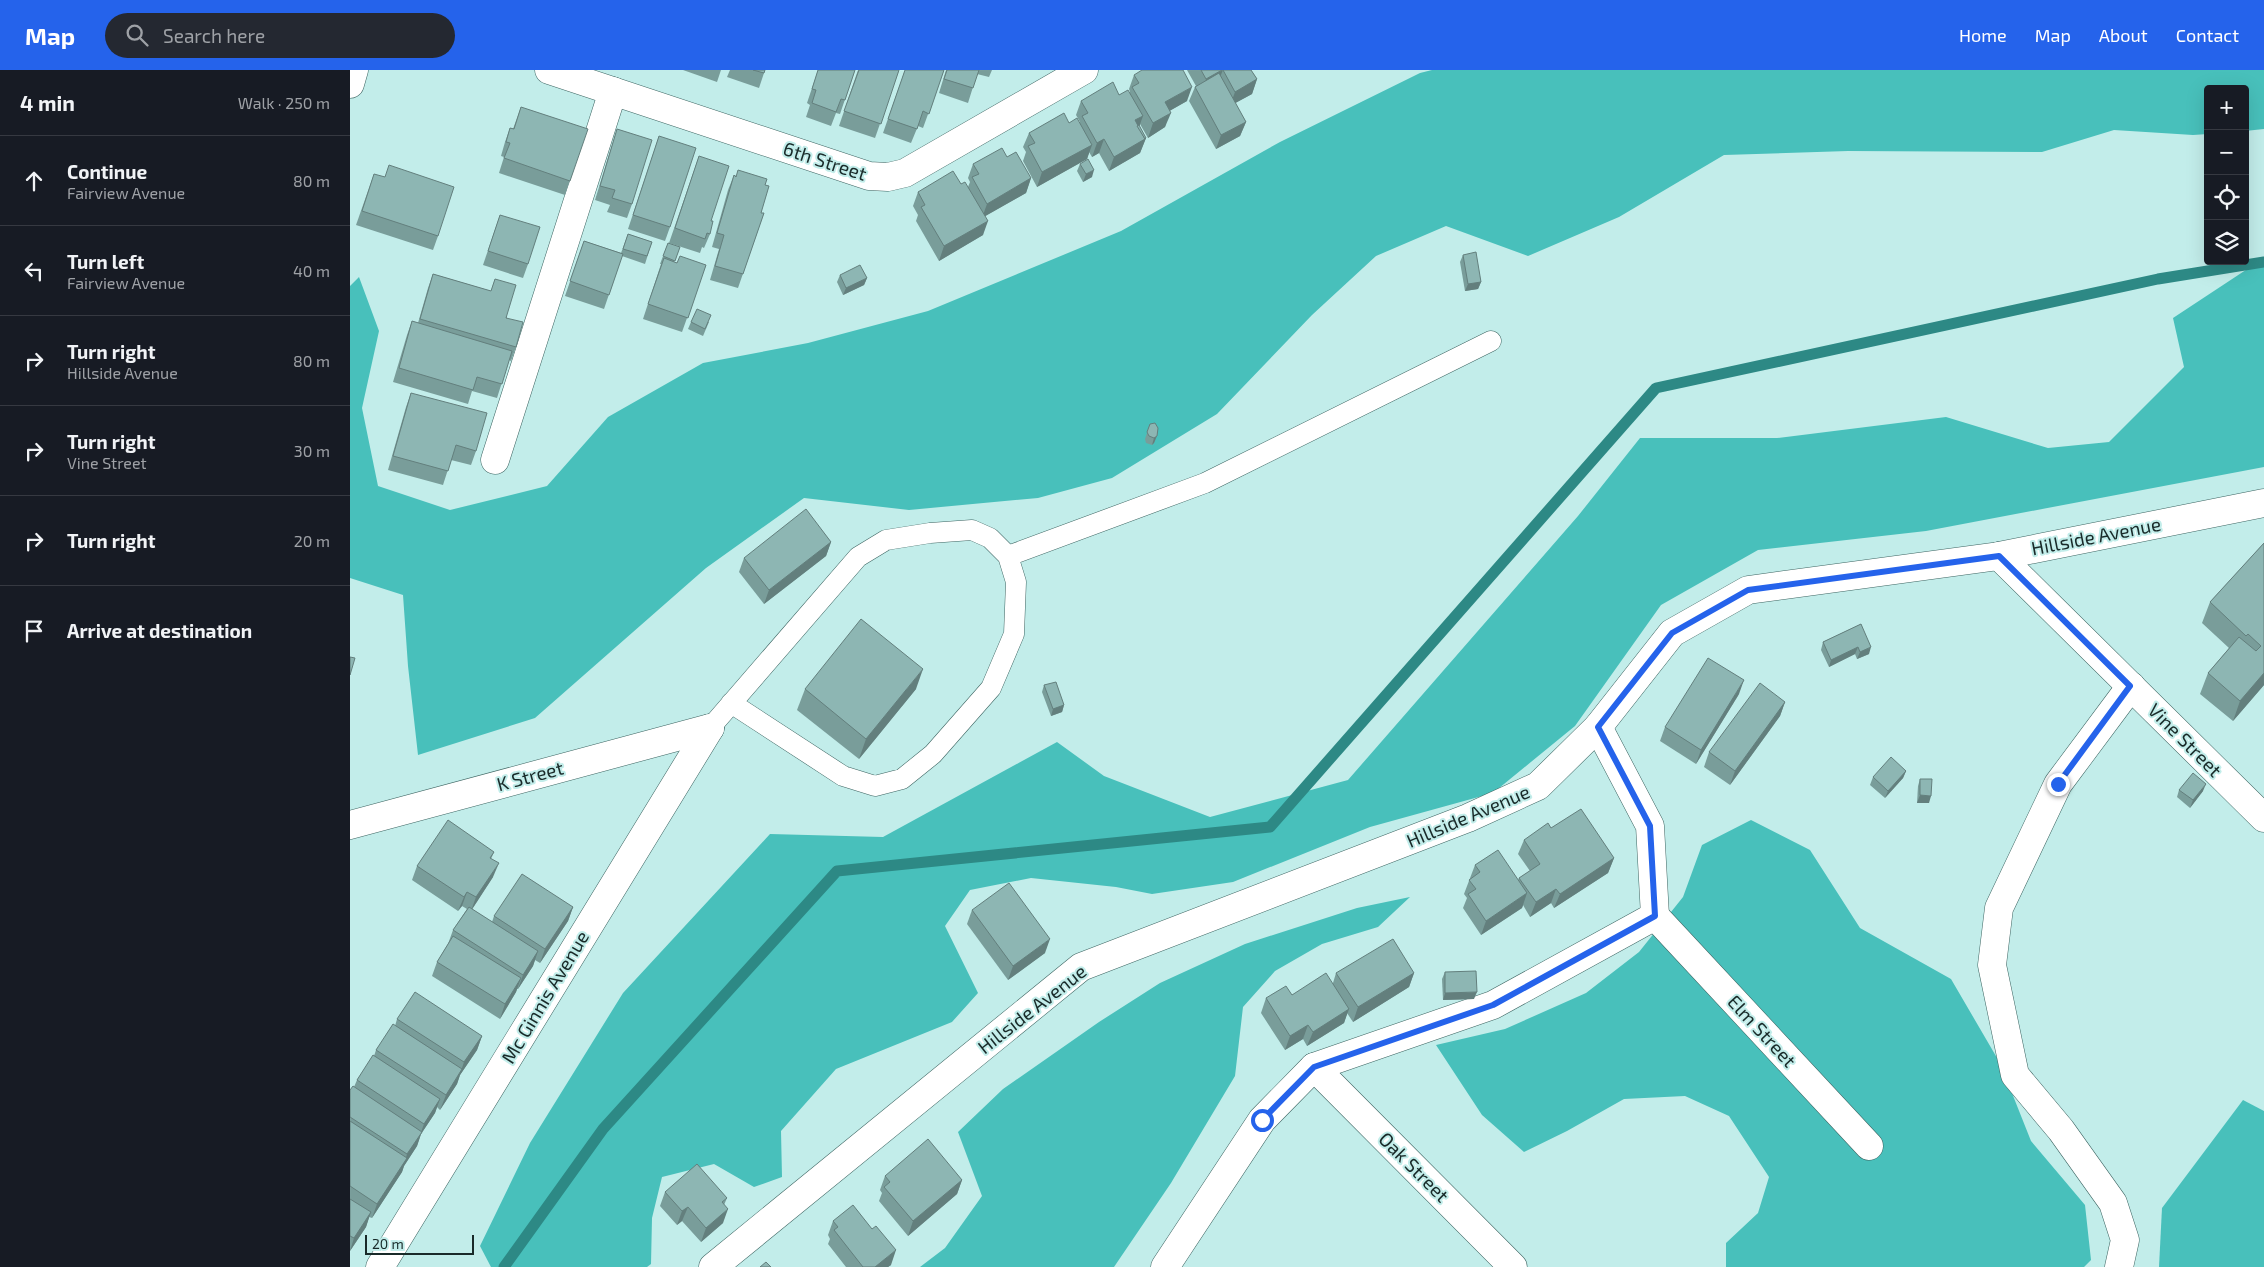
<!DOCTYPE html>
<meta charset="utf-8">
<style>
body{margin:0;font-family:"Exo 2",sans-serif;background:#242831;color:#f1f3f6}
.controls{position:absolute;right:15px;top:15px;display:grid;overflow:hidden;border-radius:5px;box-shadow:0 5px 20px #0002}
.controls button{width:45px;height:45px;display:grid;place-items:center;padding:0;border:0;border-bottom:1px solid #363941;background:#171b24;color:#f1f3f6;font:25px sans-serif}
.scale{position:absolute;left:15px;bottom:12px;width:109px;box-sizing:border-box;padding-left:5px;border:2px solid #192a29;border-top:0;font-size:14px;line-height:18px;white-space:nowrap;color:#192a29;-webkit-text-stroke:4px #c2edea;paint-order:stroke}
.stop{position:absolute;width:15px;height:15px;margin:-11px;border:4px solid #2563eb;border-radius:50%;background:#fff}
.stop.end{background:#2563eb;border-color:#fff;box-shadow:0 1px 5px #0008}
.list{margin:0;padding:0;list-style:none}
h2{display:flex;justify-content:space-between;align-items:center;height:65px;margin:0;padding:0 20px;font-size:21px}
h2 small{font-size:16px;font-weight:400;color:#9ea1a6}
.list li{display:grid;grid-template-columns:32px 1fr auto;gap:15px;align-items:center;box-sizing:border-box;height:90px;padding:0 20px;border-top:1px solid #363941}
.list b{display:block;font-size:19px;white-space:nowrap}
.list p{margin:0;font-size:16px;white-space:nowrap;color:#9ea1a6}
.list em{font-size:16px;font-style:normal;color:#9ea1a6}
.icon{flex:none;width:28px;height:28px;fill:none;stroke:currentColor;stroke-width:2;stroke-linecap:round;stroke-linejoin:round}
.map{position:relative;flex:none;width:1914px;height:1197px;overflow:hidden}
header{display:flex;align-items:center;gap:30px;box-sizing:border-box;height:70px;padding:0 25px;background:#2563eb;color:#fff}
header strong{font-size:24px}
nav{display:flex;gap:28px;margin-inline-start:auto;font-size:18px}
.search{width:350px;height:45px;background:#242831;display:flex;align-items:center;gap:12px;box-sizing:border-box;padding:0 18px;border-radius:28px;color:#9ea1a6;font-size:19px}
main{display:flex}
aside{flex:1;background:#171b24}
.map>svg:first-child{display:block}
.forest{fill:#48c0bb}
.lines{fill:none;stroke-linecap:round;stroke-linejoin:round}
.stream{stroke:#2d8985;stroke-width:11}
.service-casing{stroke:#3d6562;stroke-width:21}
.minor-casing{stroke:#3d6562;stroke-width:29}
.tertiary-casing{stroke:#3d6562;stroke-width:29}
.service{stroke:#fff;stroke-width:20}
.minor{stroke:#fff;stroke-width:28}
.tertiary{stroke:#fff;stroke-width:28}
.wall{fill:#799d9a}
.shaded-wall{fill:#637f7d}
.building{fill:#8db6b3;stroke:#637f7d}
.route{stroke:#2563eb;stroke-width:6}
.labels{text-anchor:middle;stroke-width:4;stroke-linejoin:round;paint-order:stroke}
.street-label{font-size:19px;fill:#192a29;stroke:#c2edea}
</style>
<header>
<strong>Map</strong>
<div class="search"><svg class="icon" aria-label="search" viewBox="0 0 24 24"><circle cx="10" cy="10" r="6"/><path d="M15 15l6 6"/></svg>Search here</div>
<nav><a>Home</a><a>Map</a><a>About</a><a>Contact</a></nav>
</header>
<main>
<aside>
<h2>4 min<small>Walk · 250 m</small></h2>
<ul class="list">
<li><svg class="icon" aria-label="ahead" viewBox="0 0 24 24"><path d="M12 20V5M6 11l6-6 6 6"/></svg><div><b>Continue</b><p>Fairview Avenue</p></div><em>80 m</em></li>
<li><svg class="icon" aria-label="left" viewBox="0 0 24 24"><path d="M17 20v-9H6M10 6l-5 5 5 5"/></svg><div><b>Turn left</b><p>Fairview Avenue</p></div><em>40 m</em></li>
<li><svg class="icon" aria-label="right" viewBox="0 0 24 24"><path d="M7 20v-9h11M14 6l5 5-5 5"/></svg><div><b>Turn right</b><p>Hillside Avenue</p></div><em>80 m</em></li>
<li><svg class="icon" aria-label="right" viewBox="0 0 24 24"><path d="M7 20v-9h11M14 6l5 5-5 5"/></svg><div><b>Turn right</b><p>Vine Street</p></div><em>30 m</em></li>
<li><svg class="icon" aria-label="right" viewBox="0 0 24 24"><path d="M7 20v-9h11M14 6l5 5-5 5"/></svg><div><b>Turn right</b></div><em>20 m</em></li>
<li><svg class="icon" aria-label="arrive" viewBox="0 0 24 24"><path d="M6 21V4h12l-3 4 3 4H6"/></svg><div><b>Arrive at destination</b></div></li>
</ul>
</aside>
<div class="map">
<svg width="1914" height="1197" viewBox="0 0 1914 1197">
<rect width="100%" height="100%" fill="#c2edea"/>
<g class="forest">
<polygon points="1082,0 1914,0 1914,59 1895,61 1895,19 1858,19 1858,64 1843,65 1764,60 1692,82 1498,81 1374,85 1269,147 1178,186 1096,156 1026,186 962,245 867,344 762,408 688,428 559,440 454,428 356,498 185,648 68,685 58,596 53,525 0,508 0,216 9,207 29,261 12,338 28,416 100,440 197,416 258,347 353,293 458,273 578,241 771,161 930,72 1070,3"/>
<polygon points="1914,188 1914,397 1576,461 1408,480 1311,535 1225,656 1143,723 1020,757 883,812 802,824 766,817 681,808 620,820 595,856 628,923 602,952 486,999 431,1061 432,1107 404,1117 364,1094 312,1107 302,1148 301,1194 297,1197 141,1197 130,1176 180,1073 273,923 420,764 533,767 707,672 754,706 860,747 998,710 1228,446 1290,368 1427,368 1596,347 1698,378 1759,372 1834,297 1823,248"/>
<polygon points="1401,750 1460,780 1510,858 1601,909 1650,993 1681,1071 1735,1135 1741,1190 1734,1197 1376,1197 1376,1173 1408,1143 1419,1107 1379,1046 1335,1026 1274,1029 1217,1061 1174,1082 1132,1045 1086,975 1155,959 1236,923 1289,882 1333,827 1352,775"/>
<polygon points="1060,827 1028,857 972,874 925,901 893,937 885,1006 821,1113 764,1197 570,1197 595,1178 632,1126 608,1062 653,1019 749,952 810,913 895,874 1007,838"/>
<polygon points="1893,1030 1914,1041 1914,1197 1809,1197 1812,1138"/>
</g>
<g class="lines">
<polyline class="stream" points="154,1197 253,1059 487,801 920,757 1306,318 1808,209 1914,192"/>
<defs>
<g id="service">
<polyline points="658,486 855,413 1141,271"/>
<polyline points="360,658 508,487 536,470 580,463 622,460 640,468 658,486 666,512 664,564 641,618 583,684 552,709 525,716 493,706 381,633"/>
</g>
<g id="minor">
<polyline points="199,0 519,106 538,107 555,103 734,0"/>
<polyline points="145,390 263,21"/>
<polyline points="1649,486 1914,748"/>
<polyline points="1248,657 1300,756 1305,846"/>
<polyline points="0,755 360,658"/>
<polyline points="1305,846 1519,1076"/>
<polyline points="964,997 1163,1197"/>
<polyline points="30,1197 360,658"/>
<polyline points="363,1197 731,897 1118,748 1188,716 1248,657 1322,563 1398,520 1649,486 1914,433"/>
<polyline points="815,1197 912,1050 964,997 1143,935 1305,846"/>
<polyline points="1769,1197 1775,1170 1763,1133 1711,1060 1665,1005 1642,895 1649,838 1708,714 1781,616"/>
</g>
<polyline id="tertiary" points="0,14 4,0"/>
</defs>
<use href="#service" class="service-casing"/>
<use href="#minor" class="minor-casing"/>
<use href="#tertiary" class="tertiary-casing"/>
<use href="#service" class="service"/>
<use href="#minor" class="minor"/>
<use href="#tertiary" class="tertiary"/>
</g>
<g class="wall">
<polygon points="333,0 371,0 367,12"/>
<polygon points="380,0 415,0 409,18 377,7"/>
<polygon points="468,0 505,0 490,44 486,43 481,56 456,47 460,35 457,33"/>
<polygon points="508,0 549,0 525,68 489,56"/>
<polygon points="555,0 594,0 573,58 568,56 561,73 533,63"/>
<polygon points="596,0 642,0 639,7 627,4 618,33 589,23"/>
<polygon points="837,0 901,0 907,9 902,24 885,33 896,52 890,66 866,79 839,31 845,17 846,16"/>
<polygon points="784,5 837,31 819,41 815,57 798,68 790,54 789,56 796,68 790,83 759,101 749,83 742,87 739,82 737,89 687,117 673,91 676,82 673,77 679,63 719,53 730,52 726,45 731,31 780,23 780,22 779,19"/>
<polygon points="171,37 220,111 215,125 149,103 154,87 151,86 155,72 160,58 163,59"/>
<polygon points="267,59 282,134 277,148 257,142 260,135 245,130"/>
<polygon points="309,66 320,157 315,171 278,159"/>
<polygon points="349,86 361,151 360,164 354,178 352,177 350,183 319,173"/>
<polygon points="657,87 681,108 676,123 635,146 633,165 589,191 566,151 568,145 563,136 568,122 611,114 618,117 620,112 618,108 623,94"/>
<polygon points="730,94 742,107 733,112 727,101"/>
<polygon points="24,104 88,166 83,180 6,155"/>
<polygon points="384,105 415,115 411,143 414,143 388,218 360,210 369,179 362,177 378,120"/>
<polygon points="150,145 178,194 173,208 133,195"/>
<polygon points="278,164 302,172 295,194 272,186 254,239 215,226 234,171 271,183"/>
<polygon points="318,173 330,177 324,192 327,193 356,195 332,262 293,249 311,194 310,194"/>
<polygon points="1113,185 1131,212 1128,219 1115,221 1110,192"/>
<polygon points="83,204 141,221 145,209 166,277 161,291 159,290 147,328 122,321 118,334 43,312 57,265 62,251 68,253 78,218"/>
<polygon points="490,205 517,208 514,215 493,225 487,212"/>
<polygon points="341,252 359,252 353,266 338,259"/>
<polygon points="61,323 126,381 121,395 101,390 93,415 38,400 56,337"/>
<polygon points="800,354 808,358 804,373 802,375 796,373 795,369"/>
<polygon points="481,472 476,486 414,534 389,502 394,488"/>
<polygon points="1914,473 1914,615 1883,651 1850,624 1858,603 1879,578 1852,553 1860,532"/>
<polygon points="1511,554 1519,584 1507,589 1505,584 1479,597 1471,580 1473,572"/>
<polygon points="694,615 714,635 712,642 701,646 692,622"/>
<polygon points="455,619 566,619 509,689 447,640"/>
<polygon points="1389,624 1346,694 1310,671 1315,657"/>
<polygon points="1435,632 1430,646 1380,715 1354,697 1359,682"/>
<polygon points="1556,701 1553,708 1535,728 1520,715 1523,707"/>
<polygon points="1570,709 1579,733 1567,733 1568,716"/>
<polygon points="1829,720 1853,721 1840,738 1827,727"/>
<polygon points="1201,758 1264,788 1258,803 1204,838 1201,833 1180,847 1173,835 1172,838 1131,865 1113,838 1117,828 1114,824 1125,795 1168,810 1169,808 1180,801 1168,784 1174,770"/>
<polygon points="144,782 141,789 143,807 122,839 142,852 144,846 223,837 218,851 190,893 185,890 183,896 168,919 167,919 166,922 150,949 82,906 87,892 98,874 103,860 117,839 112,836 108,841 62,810 67,796"/>
<polygon points="622,840 695,883 658,910 617,854"/>
<polygon points="1095,902 1124,929 1093,930 1092,909"/>
<polygon points="986,903 1064,903 1059,917 1003,952 997,943 994,953 957,976 953,969 935,980 911,943 916,928 942,925 983,913"/>
<polygon points="47,949 132,966 127,980 110,1005 107,1014 90,1040 87,1037 85,1043 71,1064 67,1076 54,1096 52,1102 22,1148 19,1147 16,1157 0,1181 0,1020 4,1017 7,1010 24,986 26,980 45,956"/>
<polygon points="535,1106 612,1110 607,1124 558,1166 529,1131 532,1123 530,1120"/>
<polygon points="315,1122 377,1128 374,1135 373,1153 351,1172 332,1151 327,1155 310,1136"/>
<polygon points="483,1151 522,1159 541,1195 538,1197 496,1197 478,1174 480,1169 478,1165"/>
</g>
<g class="shaded-wall">
<polygon points="873,0 867,14 851,24 856,9"/>
<polygon points="907,9 902,24 880,36 885,22"/>
<polygon points="842,17 837,31 809,47 815,32"/>
<polygon points="821,43 815,57 798,68 803,53"/>
<polygon points="793,46 788,60 785,50"/>
<polygon points="896,52 890,66 866,79 871,65"/>
<polygon points="796,68 790,83 759,101 764,87"/>
<polygon points="754,69 749,83 742,87 747,73"/>
<polygon points="742,75 737,89 687,117 692,102"/>
<polygon points="744,100 742,107 733,112 736,104"/>
<polygon points="681,108 676,123 632,148 637,134"/>
<polygon points="638,151 633,165 589,191 594,176"/>
<polygon points="517,208 514,215 493,225 496,218"/>
<polygon points="1131,212 1128,219 1115,221 1118,214"/>
<polygon points="807,366 804,373 802,375 804,368"/>
<polygon points="481,472 476,486 414,534 419,520"/>
<polygon points="1508,577 1505,584 1479,597 1481,590"/>
<polygon points="1521,577 1519,584 1507,589 1510,582"/>
<polygon points="573,599 566,619 509,689 516,669"/>
<polygon points="1914,603 1914,615 1883,651 1890,631"/>
<polygon points="1394,610 1389,624 1346,694 1351,680"/>
<polygon points="1435,632 1430,646 1380,715 1385,701"/>
<polygon points="714,635 712,642 701,646 703,639"/>
<polygon points="1556,701 1553,708 1535,728 1538,721"/>
<polygon points="1856,714 1853,721 1840,738 1843,730"/>
<polygon points="1570,725 1581,726 1579,733 1567,733"/>
<polygon points="1264,788 1258,803 1204,838 1210,824"/>
<polygon points="149,793 143,807 121,841 126,827"/>
<polygon points="1206,819 1201,833 1180,847 1186,832"/>
<polygon points="117,822 112,836 108,841 114,827"/>
<polygon points="1177,823 1172,838 1131,865 1136,851"/>
<polygon points="223,837 218,851 190,893 195,879"/>
<polygon points="700,869 695,883 658,910 663,896"/>
<polygon points="188,881 183,896 168,919 173,905"/>
<polygon points="1064,903 1059,917 1003,952 1008,937"/>
<polygon points="171,908 166,922 150,949 155,934"/>
<polygon points="1127,922 1124,929 1093,930 1095,923"/>
<polygon points="999,939 994,953 957,976 963,962"/>
<polygon points="958,955 953,969 935,980 940,966"/>
<polygon points="132,966 127,980 110,1005 107,1014 90,1040 96,1025 111,1001 114,992"/>
<polygon points="90,1029 85,1043 71,1064 67,1076 54,1096 52,1102 22,1148 27,1134 55,1091 57,1084 70,1065 74,1054"/>
<polygon points="612,1110 607,1124 558,1166 563,1151"/>
<polygon points="338,1137 332,1151 327,1155 332,1141"/>
<polygon points="378,1139 373,1153 351,1172 356,1158"/>
<polygon points="21,1142 16,1157 0,1181 4,1168"/>
<polygon points="546,1180 541,1195 538,1197 525,1197"/>
</g>
<g class="building">
<polygon points="403,0 415,0 414,3"/>
<polygon points="468,0 505,0 495,30 491,29 486,42 462,33 466,20 462,19"/>
<polygon points="509,0 549,0 531,54 494,41"/>
<polygon points="555,0 594,0 579,44 573,41 567,59 538,49"/>
<polygon points="597,0 629,0 623,18 594,9"/>
<polygon points="792,0 833,0 842,17 815,32 821,43 803,53 782,17 789,13 784,5"/>
<polygon points="851,0 872,0 856,9"/>
<polygon points="873,0 901,0 907,9 885,22"/>
<polygon points="869,3 896,52 871,65 845,17"/>
<polygon points="763,12 769,25 778,20 793,46 785,50 795,69 764,87 754,69 747,73 732,46 738,43 731,31"/>
<polygon points="171,37 238,59 220,111 154,88 160,73 156,72 160,58 164,59"/>
<polygon points="714,43 719,53 727,48 742,75 692,102 678,76 685,73 679,63"/>
<polygon points="789,55 796,68 795,69 787,56"/>
<polygon points="267,59 302,70 282,134 262,128 265,120 250,116"/>
<polygon points="309,66 346,78 320,157 283,145"/>
<polygon points="652,78 657,87 666,82 681,108 637,134 622,107 629,104 623,94"/>
<polygon points="349,86 379,96 361,151 363,151 360,164 357,163 355,169 325,158"/>
<polygon points="738,89 744,100 736,104 730,94"/>
<polygon points="39,95 104,117 88,166 12,141 24,104 35,107"/>
<polygon points="388,100 417,109 415,115 419,116 411,143 414,143 393,204 365,196 374,165 367,163 384,105 386,107"/>
<polygon points="603,101 611,114 615,112 638,151 594,176 571,137 575,135 568,122"/>
<polygon points="150,145 190,157 178,194 138,181"/>
<polygon points="278,164 302,172 297,186 273,179"/>
<polygon points="234,171 273,184 259,225 220,211"/>
<polygon points="318,173 330,177 325,191 313,186"/>
<polygon points="1126,182 1131,212 1118,214 1113,185"/>
<polygon points="330,186 356,195 338,248 298,234 314,188 327,193"/>
<polygon points="510,195 517,208 496,218 490,205"/>
<polygon points="83,204 141,221 145,209 166,215 156,248 173,252 166,277 70,249"/>
<polygon points="347,239 361,245 355,259 341,252"/>
<polygon points="62,251 162,281 152,314 127,307 123,320 49,298"/>
<polygon points="61,323 137,343 126,381 106,375 98,401 43,386"/>
<polygon points="805,353 808,358 807,366 804,368 799,366 797,362 800,354"/>
<polygon points="456,439 481,472 419,520 394,488"/>
<polygon points="1914,473 1914,603 1890,631 1858,603 1889,567 1906,581 1911,576 1898,564 1896,566 1860,532"/>
<polygon points="511,549 573,599 516,669 455,619"/>
<polygon points="1511,554 1521,577 1510,582 1508,577 1481,590 1473,572"/>
<polygon points="0,587 5,588 0,605"/>
<polygon points="1358,588 1394,610 1351,680 1315,657"/>
<polygon points="706,612 714,635 703,639 694,615"/>
<polygon points="1410,613 1435,632 1385,701 1359,682"/>
<polygon points="1541,687 1556,701 1538,721 1523,707"/>
<polygon points="1843,703 1856,714 1843,730 1829,720"/>
<polygon points="1570,709 1582,709 1581,726 1570,725"/>
<polygon points="1231,739 1264,788 1210,824 1206,819 1186,832 1169,808 1190,794 1174,770 1198,753 1201,758"/>
<polygon points="98,750 144,782 140,788 149,793 126,827 117,822 114,827 67,796"/>
<polygon points="1148,780 1177,823 1136,851 1118,824 1126,819 1119,810 1130,802 1125,795"/>
<polygon points="172,804 223,837 195,879 144,846"/>
<polygon points="659,813 700,869 663,896 622,840"/>
<polygon points="119,837 188,881 173,905 103,860"/>
<polygon points="103,866 171,908 155,934 87,892"/>
<polygon points="1043,869 1064,903 1008,937 986,903"/>
<polygon points="1126,901 1127,922 1095,923 1095,902"/>
<polygon points="976,903 999,939 963,962 958,955 940,966 916,928 936,916 942,925"/>
<polygon points="65,922 132,966 114,992 47,949"/>
<polygon points="43,954 112,999 96,1025 26,980"/>
<polygon points="23,985 90,1029 74,1054 7,1010"/>
<polygon points="3,1016 72,1062 57,1084 0,1047 0,1020"/>
<polygon points="0,1051 57,1088 27,1134 0,1116"/>
<polygon points="578,1069 612,1110 563,1151 534,1117 540,1112 535,1106"/>
<polygon points="347,1094 377,1128 372,1132 378,1139 356,1158 338,1137 332,1141 315,1122"/>
<polygon points="0,1129 21,1142 4,1168 0,1166"/>
<polygon points="503,1135 522,1159 526,1156 546,1180 525,1197 513,1197 484,1160 488,1157 483,1151"/>
<polygon points="416,1192 421,1197 410,1197"/>
</g>
<g class="lines">
<polyline class="route" points="912,1050 964,997 1143,935 1305,846 1300,756 1248,657 1322,563 1398,520 1649,486 1780,616 1708,714"/>
</g>
<g class="labels">
<g class="street-label">
<text transform="translate(475 91) rotate(18)" y="7">6th Street</text>
<text transform="translate(1746 466) rotate(-11)" y="7">Hillside Avenue</text>
<text transform="translate(1835 670) rotate(45)" y="7">Vine Street</text>
<text transform="translate(180 706) rotate(-15)" y="7">K Street</text>
<text transform="translate(1118 746) rotate(-23)" y="7">Hillside Avenue</text>
<text transform="translate(195 927) rotate(-59)" y="7">Mc Ginnis Avenue</text>
<text transform="translate(682 939) rotate(-38)" y="7">Hillside Avenue</text>
<text transform="translate(1412 961) rotate(47)" y="7">Elm Street</text>
<text transform="translate(1064 1097) rotate(45)" y="7">Oak Street</text>
</g>
</g>
</svg>
<div class="controls">
<button>+</button>
<button>−</button>
<button><svg class="icon" aria-label="locate" viewBox="0 0 24 24"><circle cx="12" cy="12" r="6"/><path d="M12 2v4M12 18v4M2 12h4M18 12h4"/></svg></button>
<button><svg class="icon" aria-label="layers" viewBox="0 0 24 24"><path d="M12 4l9 5-9 5-9-5zM3 14l9 5 9-5"/></svg></button>
</div>
<div class="scale">20 m</div>
<div class="stop" style="left:912px;top:1050px"></div>
<div class="stop end" style="left:1708px;top:714px"></div>
</div>
</main>
